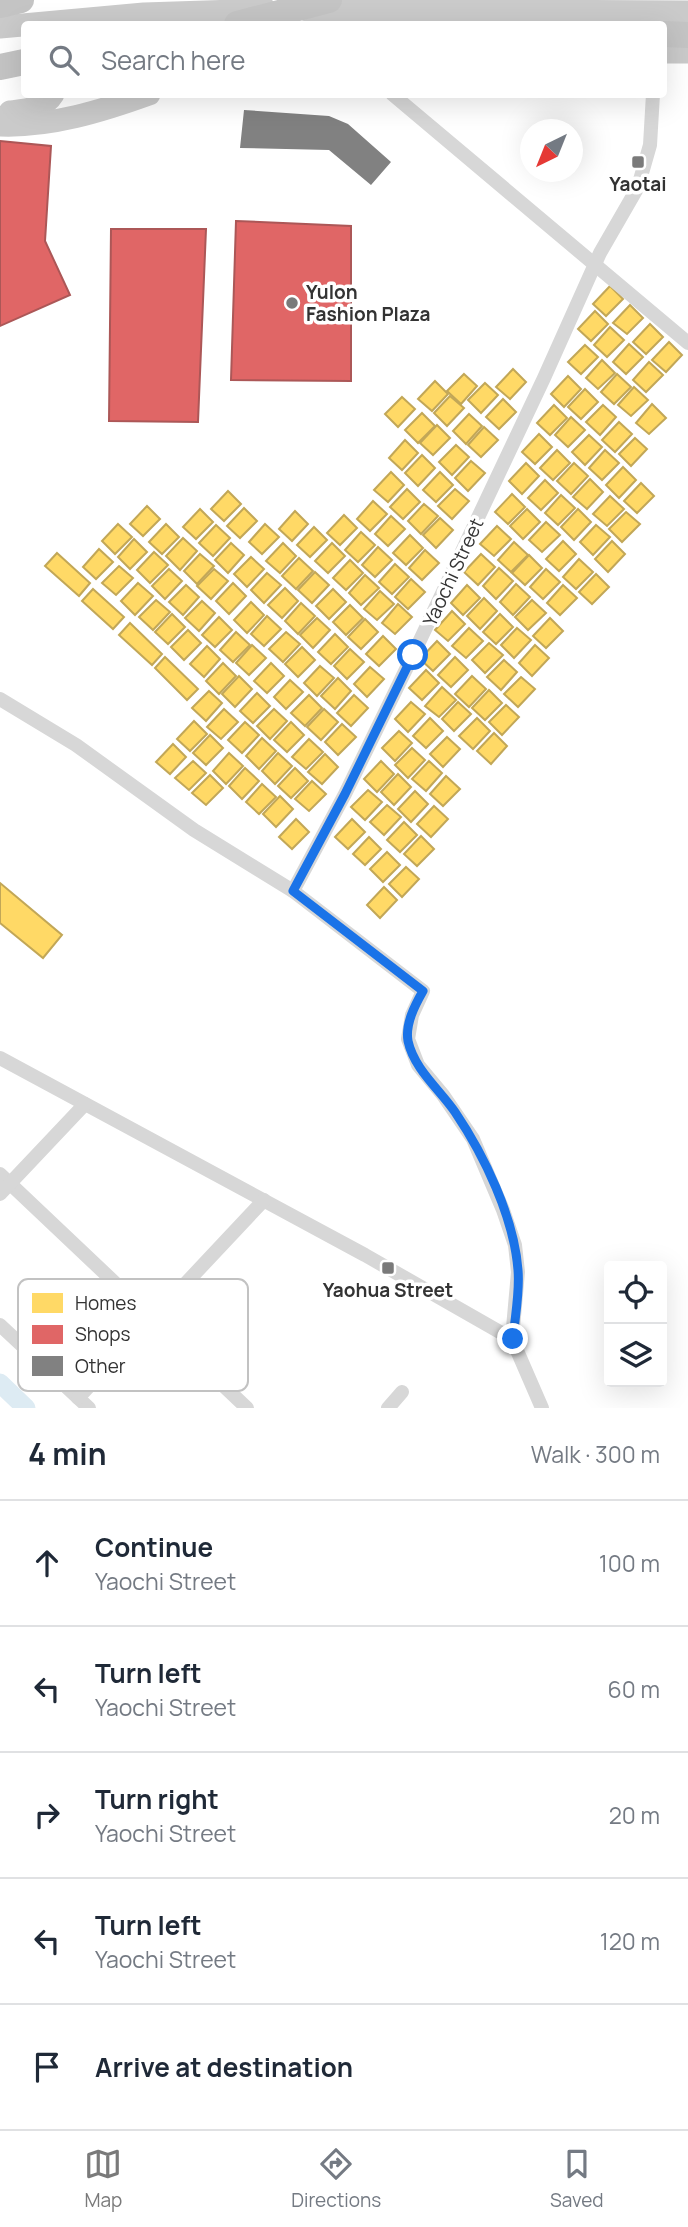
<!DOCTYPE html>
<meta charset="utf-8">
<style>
body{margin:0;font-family:Manrope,sans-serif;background:#f6f6f7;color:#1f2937}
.controls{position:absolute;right:21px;bottom:21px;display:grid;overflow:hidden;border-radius:7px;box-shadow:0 7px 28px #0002}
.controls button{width:63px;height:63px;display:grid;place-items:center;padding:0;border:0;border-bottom:2px solid #e0e1e3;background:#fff;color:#1f2937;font:35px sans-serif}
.compass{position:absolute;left:520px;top:119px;width:63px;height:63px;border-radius:50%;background:#fff;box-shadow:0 7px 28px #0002;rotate:223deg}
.stop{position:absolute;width:21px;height:21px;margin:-16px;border:5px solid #1a73e8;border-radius:50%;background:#fff}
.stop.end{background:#1a73e8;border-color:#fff;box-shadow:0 2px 7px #0008}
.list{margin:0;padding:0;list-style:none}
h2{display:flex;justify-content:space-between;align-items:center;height:91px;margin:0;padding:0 28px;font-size:30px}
h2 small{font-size:23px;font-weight:400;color:#747a83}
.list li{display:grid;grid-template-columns:46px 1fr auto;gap:21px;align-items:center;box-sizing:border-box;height:126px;padding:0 28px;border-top:2px solid #e0e1e3}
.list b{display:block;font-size:26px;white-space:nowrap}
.list p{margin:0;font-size:23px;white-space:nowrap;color:#747a83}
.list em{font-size:23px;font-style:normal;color:#747a83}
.icon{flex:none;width:38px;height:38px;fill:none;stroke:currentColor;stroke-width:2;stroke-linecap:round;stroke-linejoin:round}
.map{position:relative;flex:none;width:688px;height:1408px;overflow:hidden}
.search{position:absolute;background:#fff;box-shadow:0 7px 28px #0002;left:21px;right:21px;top:21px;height:77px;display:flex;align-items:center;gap:18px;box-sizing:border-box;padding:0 24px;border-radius:7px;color:#747a83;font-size:26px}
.sheet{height:721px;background:#fff}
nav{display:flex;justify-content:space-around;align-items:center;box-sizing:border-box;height:98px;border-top:2px solid #e0e1e3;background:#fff;font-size:19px;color:#747a83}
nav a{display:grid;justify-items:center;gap:4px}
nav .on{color:#7a7a7a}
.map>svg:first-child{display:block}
.homes{fill:#ffd966;stroke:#c2a757;stroke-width:2}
.shops{fill:#e06666;stroke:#ac5757;stroke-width:2}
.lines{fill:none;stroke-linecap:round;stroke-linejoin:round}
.canal{stroke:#ddebf3;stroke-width:19}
.building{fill:#818181}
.street{stroke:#d7d7d7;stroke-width:14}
.primary{stroke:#cacaca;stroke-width:23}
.highway{stroke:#c4c4c4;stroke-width:26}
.highway-bridge{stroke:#c4c4c4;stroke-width:26}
.route{stroke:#1a73e8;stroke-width:9}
.poi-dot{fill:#7a7a7a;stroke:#fff;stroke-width:2.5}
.labels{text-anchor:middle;stroke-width:7;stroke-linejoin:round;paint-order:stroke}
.poi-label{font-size:19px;font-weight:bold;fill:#333;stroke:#fff}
.street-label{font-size:19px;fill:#333;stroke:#fff}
.key{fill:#fff;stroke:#c2c2c2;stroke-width:2}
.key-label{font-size:19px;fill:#333}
</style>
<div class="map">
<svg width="688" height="1408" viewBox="0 0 688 1408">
<rect width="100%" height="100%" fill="#fff"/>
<g class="homes">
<polygon points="610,286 623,299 606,316 593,304"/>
<polygon points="630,305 643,318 627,334 613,323"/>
<polygon points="595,311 608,324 591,341 578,329"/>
<polygon points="650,324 663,337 646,354 633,342"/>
<polygon points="610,327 624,340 607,357 594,345"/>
<polygon points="669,342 682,355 666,372 652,360"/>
<polygon points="629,344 643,357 626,374 613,362"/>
<polygon points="585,345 598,357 581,374 568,362"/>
<polygon points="602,360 615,373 598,389 586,378"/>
<polygon points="649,362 663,375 646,392 633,380"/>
<polygon points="513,369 526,382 510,399 496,387"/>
<polygon points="464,374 477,386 461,404 447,391"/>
<polygon points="617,374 631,387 614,404 601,392"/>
<polygon points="568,376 581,389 564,407 551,394"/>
<polygon points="435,381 448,394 432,411 418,399"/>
<polygon points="485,383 498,395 481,413 468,400"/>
<polygon points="634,387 648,400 631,416 618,405"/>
<polygon points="585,389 598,402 581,419 568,407"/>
<polygon points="450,396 464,408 447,426 434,413"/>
<polygon points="402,397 415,409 398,427 385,414"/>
<polygon points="503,399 516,412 499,429 486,417"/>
<polygon points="652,404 666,418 649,434 636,423"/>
<polygon points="554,405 567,418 550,435 537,423"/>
<polygon points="603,405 616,417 600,435 586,422"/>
<polygon points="422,413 435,426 418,443 405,430"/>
<polygon points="469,414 482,426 466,444 453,431"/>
<polygon points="571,417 585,430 568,447 555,435"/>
<polygon points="619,422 632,434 615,452 602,440"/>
<polygon points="437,425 450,438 433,455 420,443"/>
<polygon points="484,427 498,440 481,457 468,445"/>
<polygon points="539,434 552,447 535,464 522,452"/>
<polygon points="589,435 602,447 585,465 572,452"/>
<polygon points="635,438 647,449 631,466 619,454"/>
<polygon points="405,440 418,453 402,470 389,458"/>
<polygon points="456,445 469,457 452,475 439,462"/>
<polygon points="557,450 570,463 553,480 540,468"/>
<polygon points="605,450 619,463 602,480 589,468"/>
<polygon points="422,455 435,468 418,486 405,473"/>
<polygon points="471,461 485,473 468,491 455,478"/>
<polygon points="526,463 539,476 522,494 509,481"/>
<polygon points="574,463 588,476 571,494 557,481"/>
<polygon points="623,467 636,480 619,498 606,485"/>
<polygon points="391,472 404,485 388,502 374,490"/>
<polygon points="440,472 453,485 436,502 423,490"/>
<polygon points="590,479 603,492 587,509 573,497"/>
<polygon points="545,480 558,493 541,510 528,498"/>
<polygon points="641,483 654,496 637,513 624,501"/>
<polygon points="407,489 420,502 403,519 390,507"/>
<polygon points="455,489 469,501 452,519 438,506"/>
<polygon points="228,491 241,504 224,521 211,509"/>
<polygon points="512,494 525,507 508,524 495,512"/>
<polygon points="561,495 575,508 558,525 545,513"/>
<polygon points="610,496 624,509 607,526 593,514"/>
<polygon points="373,501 387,514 370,531 357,519"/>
<polygon points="424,504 438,516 421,534 408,521"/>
<polygon points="147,506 160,519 143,536 130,524"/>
<polygon points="244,508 257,521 240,538 227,526"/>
<polygon points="200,509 213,522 196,539 183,527"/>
<polygon points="527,509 540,522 523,539 510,526"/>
<polygon points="578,509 591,522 574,540 561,527"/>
<polygon points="295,511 308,524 292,541 279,529"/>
<polygon points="626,512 640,524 622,542 609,529"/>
<polygon points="344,515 357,528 340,545 327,533"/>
<polygon points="391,516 405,529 388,546 375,534"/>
<polygon points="440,518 453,530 436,548 423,535"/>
<polygon points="546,522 560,535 542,552 529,540"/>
<polygon points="118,524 132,537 115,554 102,541"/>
<polygon points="166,524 179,537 162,554 149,542"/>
<polygon points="265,524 279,537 262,554 249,542"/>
<polygon points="216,525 230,538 213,556 199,543"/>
<polygon points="596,525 610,537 593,555 580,542"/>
<polygon points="497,526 511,539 494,556 480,544"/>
<polygon points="314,527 327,540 310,557 297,545"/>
<polygon points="361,532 375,545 358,562 345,550"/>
<polygon points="410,535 423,548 406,565 393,553"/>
<polygon points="183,538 197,551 180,570 166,556"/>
<polygon points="134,539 147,552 130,569 118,557"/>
<polygon points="563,541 576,554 559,571 546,559"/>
<polygon points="612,541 625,554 608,572 595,559"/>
<polygon points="514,542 528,555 511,572 498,560"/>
<polygon points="231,543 244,555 228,573 215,560"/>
<polygon points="283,543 296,556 280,573 266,561"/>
<polygon points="332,543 345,556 328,573 315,561"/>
<polygon points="378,547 392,560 375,577 362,565"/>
<polygon points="99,549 113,562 96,579 83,567"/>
<polygon points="425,550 439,563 422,580 409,568"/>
<polygon points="154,552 168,565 150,583 137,570"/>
<polygon points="57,553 90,583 79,596 45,566"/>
<polygon points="200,554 214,566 197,584 184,571"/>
<polygon points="481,554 495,567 478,585 464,572"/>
<polygon points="529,555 542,568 525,585 512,573"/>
<polygon points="251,557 264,569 247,587 234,574"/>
<polygon points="299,558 313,571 296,589 282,576"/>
<polygon points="579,559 593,572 576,589 563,577"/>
<polygon points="350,560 363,573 346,590 333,578"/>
<polygon points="395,564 409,577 392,594 379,582"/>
<polygon points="119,566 133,578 116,595 102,583"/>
<polygon points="499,568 513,581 496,599 483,586"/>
<polygon points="169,569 182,581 165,599 152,586"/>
<polygon points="214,569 228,581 211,599 197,586"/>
<polygon points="546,569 560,582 543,599 530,587"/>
<polygon points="315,572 329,585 312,603 298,590"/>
<polygon points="267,573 281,585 264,603 251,590"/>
<polygon points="596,574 609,587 592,604 579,592"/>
<polygon points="365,575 379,588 361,605 349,593"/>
<polygon points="411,579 425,592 408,609 395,597"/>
<polygon points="138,583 153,596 135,615 121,601"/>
<polygon points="233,583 246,596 229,614 216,601"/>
<polygon points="516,584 530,597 513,615 500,602"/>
<polygon points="186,585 199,597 183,615 169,602"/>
<polygon points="467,585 480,598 463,615 451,603"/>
<polygon points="563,585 577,598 560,615 547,603"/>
<polygon points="285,588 298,601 282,618 268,605"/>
<polygon points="93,589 124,617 113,629 82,601"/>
<polygon points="333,589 346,602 329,619 316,606"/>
<polygon points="380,591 394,604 377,620 364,609"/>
<polygon points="484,598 497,611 480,629 467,616"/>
<polygon points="156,600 170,612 153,630 139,617"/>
<polygon points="532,600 546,613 528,630 515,617"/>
<polygon points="202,601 215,613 199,631 185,618"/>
<polygon points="251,602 264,615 247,633 234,620"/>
<polygon points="301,603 315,616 298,634 285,621"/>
<polygon points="398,604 412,617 395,634 382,623"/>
<polygon points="350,605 363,618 346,635 333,622"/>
<polygon points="452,611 465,624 448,641 435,630"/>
<polygon points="172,614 185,627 168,644 155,632"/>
<polygon points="500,614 513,627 496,644 483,632"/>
<polygon points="267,616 281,629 264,646 251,634"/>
<polygon points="219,617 232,630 215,647 202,635"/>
<polygon points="317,618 330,630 313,648 300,635"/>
<polygon points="550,618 563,631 546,648 533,636"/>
<polygon points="365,619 378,632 361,649 348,637"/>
<polygon points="130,623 162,654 152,665 119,635"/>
<polygon points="469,628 483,641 466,658 452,646"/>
<polygon points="517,628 531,640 514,658 501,645"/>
<polygon points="188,630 201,643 184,660 171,647"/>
<polygon points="236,632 250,645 233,662 220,650"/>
<polygon points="286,632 300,644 283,662 269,649"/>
<polygon points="335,634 348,647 331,664 318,652"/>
<polygon points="383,636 396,649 379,666 366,654"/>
<polygon points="437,641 450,654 433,671 420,659"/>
<polygon points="489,643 503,655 485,673 472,660"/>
<polygon points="252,645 266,658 249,675 236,663"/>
<polygon points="535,645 549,658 532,676 519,663"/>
<polygon points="207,646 220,659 204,677 190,664"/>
<polygon points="302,647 315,660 298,677 285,664"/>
<polygon points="350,649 364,662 347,679 334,666"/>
<polygon points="165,657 198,689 187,700 155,668"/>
<polygon points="455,657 468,670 451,687 438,675"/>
<polygon points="504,660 517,672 501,690 487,677"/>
<polygon points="223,663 236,676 219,694 206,681"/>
<polygon points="271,663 284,676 267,693 254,681"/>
<polygon points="320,666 334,678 317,696 304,683"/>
<polygon points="370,667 384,679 367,697 354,684"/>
<polygon points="426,670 439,683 422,700 409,688"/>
<polygon points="239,676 252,689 235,707 222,694"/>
<polygon points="472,676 486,689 469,707 455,694"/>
<polygon points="521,677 535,689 518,707 504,694"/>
<polygon points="338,678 351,691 335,709 321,696"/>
<polygon points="290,680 303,692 286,709 274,697"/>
<polygon points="442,687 456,700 439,717 425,706"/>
<polygon points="489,690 502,703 485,720 472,708"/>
<polygon points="209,691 222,703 206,721 192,708"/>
<polygon points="257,693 270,706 253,723 240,711"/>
<polygon points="309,695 322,708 305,726 291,713"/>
<polygon points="354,695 368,708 351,726 337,713"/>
<polygon points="411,702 425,714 408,732 395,719"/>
<polygon points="458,702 471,714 454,731 442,719"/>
<polygon points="506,705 519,717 502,735 489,722"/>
<polygon points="224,709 238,722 221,739 207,727"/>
<polygon points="274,709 287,721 270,739 257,726"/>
<polygon points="324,709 338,722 321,740 307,727"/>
<polygon points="430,718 443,731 426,748 413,736"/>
<polygon points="477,718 490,731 473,749 459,736"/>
<polygon points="194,721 207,734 190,751 177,739"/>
<polygon points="245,722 259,735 242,753 228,740"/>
<polygon points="291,722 304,735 287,752 274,740"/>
<polygon points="342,724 356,737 338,755 325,742"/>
<polygon points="399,731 412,743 395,761 382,748"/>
<polygon points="494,733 507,746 491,764 477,751"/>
<polygon points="210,735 223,748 206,765 193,753"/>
<polygon points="447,737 460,749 443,767 430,754"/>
<polygon points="262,738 276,751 259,769 246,756"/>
<polygon points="309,739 323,752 306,769 292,757"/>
<polygon points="173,744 186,757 170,774 156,762"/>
<polygon points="412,748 425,760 408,778 395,765"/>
<polygon points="229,753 243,766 226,784 213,771"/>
<polygon points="278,753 292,766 275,784 262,771"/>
<polygon points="325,754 338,767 322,784 308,772"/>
<polygon points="193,761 206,773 189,790 175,778"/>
<polygon points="381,761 394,774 377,792 364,779"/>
<polygon points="429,761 442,773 426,791 412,779"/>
<polygon points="245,768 259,781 242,799 229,786"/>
<polygon points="295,768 308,781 291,798 278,786"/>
<polygon points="398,774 411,787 394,805 381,792"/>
<polygon points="210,775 223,788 206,805 192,793"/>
<polygon points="446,776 460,789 443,806 430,794"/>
<polygon points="312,781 326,794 309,811 295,799"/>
<polygon points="262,784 276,797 259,814 246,802"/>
<polygon points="368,790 382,802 365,820 351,807"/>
<polygon points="415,791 428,804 411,822 398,809"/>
<polygon points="280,796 293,809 276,827 263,814"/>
<polygon points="387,805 401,817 384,835 370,822"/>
<polygon points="434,806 448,819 431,837 417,824"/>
<polygon points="296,819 309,832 292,849 279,837"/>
<polygon points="352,819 365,832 348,849 335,837"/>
<polygon points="404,822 417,835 400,852 387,840"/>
<polygon points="421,836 434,849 417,866 404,854"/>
<polygon points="369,837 381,849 365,865 353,854"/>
<polygon points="387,852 400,865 383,882 370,869"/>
<polygon points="406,867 419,879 402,897 389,884"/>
<polygon points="0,883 62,935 43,958 0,923"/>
<polygon points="384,887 397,900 380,918 367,905"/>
</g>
<g class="shops">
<polygon points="0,141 51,146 45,241 70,295 0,326"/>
<polygon points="236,221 351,226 351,381 231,380"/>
<polygon points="111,229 206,229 198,422 109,421"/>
</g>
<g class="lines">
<polyline class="canal" points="0,1383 26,1408"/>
</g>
<polygon class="building" points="244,110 329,116 348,124 391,162 371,185 329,150 240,148"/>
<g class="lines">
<g class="street">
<polyline points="392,94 688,343"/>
<polyline points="0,699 76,745 194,830 293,891"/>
<polyline points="0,1058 365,1255 512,1339"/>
<polyline points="0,1174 247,1408"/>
<polyline points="0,1194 85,1104"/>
<polyline points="0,1325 89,1408"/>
<polyline points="78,1398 264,1200"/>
<polyline points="388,1408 402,1392"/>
<polyline points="542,1408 512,1339 518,1272 515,1245 503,1210 473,1139 443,1095 418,1065 408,1039 412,1015 423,991 293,891 345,794 413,655 544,378 600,253 638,187 650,145 653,94"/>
</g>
<g class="primary">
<polyline points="307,10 688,12"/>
<polyline points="0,27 144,14 266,10"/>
<polyline points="664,52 688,52"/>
<path d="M10,112C26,110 44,109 53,94"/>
<path d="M0,125C50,127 102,111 149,94"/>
</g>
<g class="highway">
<polyline points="0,5 21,0"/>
<polyline points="664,34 688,35"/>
<polyline points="0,67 24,62"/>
</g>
<polyline class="highway-bridge" points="237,24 329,0"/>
</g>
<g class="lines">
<path class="route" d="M413,655L345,794L293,891L423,991C415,1005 405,1024 408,1041C414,1069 440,1090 455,1112C484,1155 514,1217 518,1270C520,1292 515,1316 513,1339"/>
</g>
<g class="poi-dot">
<rect x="631" y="155" width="14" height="14" rx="3.5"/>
<circle cx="292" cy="303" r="7"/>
<rect x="381" y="1261" width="14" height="14" rx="3.5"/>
</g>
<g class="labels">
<g class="poi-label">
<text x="638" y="191">Yaotai</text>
<text x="306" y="299" text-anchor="start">Yulon<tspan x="306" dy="22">Fashion Plaza</tspan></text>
<text x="388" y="1297">Yaohua Street</text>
</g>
<g class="street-label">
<text transform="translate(453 572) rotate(-65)" y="7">Yaochi Street</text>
</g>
</g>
<rect x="18" y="1279" width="230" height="112" rx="10" class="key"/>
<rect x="32" y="1293" width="31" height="20" fill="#ffd966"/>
<rect x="32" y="1325" width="31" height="19" fill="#e06666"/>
<rect x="32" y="1356" width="31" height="20" fill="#818181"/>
<g class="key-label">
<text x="75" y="1310">Homes</text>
<text x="75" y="1341">Shops</text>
<text x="75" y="1373">Other</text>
</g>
</svg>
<div class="controls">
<button><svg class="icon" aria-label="locate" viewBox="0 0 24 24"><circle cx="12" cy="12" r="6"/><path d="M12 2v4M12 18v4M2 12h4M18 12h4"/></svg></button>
<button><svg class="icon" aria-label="layers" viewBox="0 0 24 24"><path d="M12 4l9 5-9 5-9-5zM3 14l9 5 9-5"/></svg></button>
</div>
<svg class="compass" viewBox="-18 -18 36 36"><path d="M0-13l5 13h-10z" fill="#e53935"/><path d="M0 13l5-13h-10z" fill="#747a83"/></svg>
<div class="stop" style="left:413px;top:655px"></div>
<div class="stop end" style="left:513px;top:1339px"></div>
<div class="search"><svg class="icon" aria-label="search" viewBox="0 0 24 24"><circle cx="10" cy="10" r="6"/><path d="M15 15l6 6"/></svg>Search here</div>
</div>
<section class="sheet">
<h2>4 min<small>Walk · 300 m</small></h2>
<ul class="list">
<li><svg class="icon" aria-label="ahead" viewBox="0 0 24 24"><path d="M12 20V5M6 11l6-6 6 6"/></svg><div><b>Continue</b><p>Yaochi Street</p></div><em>100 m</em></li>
<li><svg class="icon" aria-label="left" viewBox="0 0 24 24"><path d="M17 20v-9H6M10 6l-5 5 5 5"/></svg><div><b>Turn left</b><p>Yaochi Street</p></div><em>60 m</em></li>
<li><svg class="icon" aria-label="right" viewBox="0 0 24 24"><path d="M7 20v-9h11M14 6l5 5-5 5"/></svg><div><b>Turn right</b><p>Yaochi Street</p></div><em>20 m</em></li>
<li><svg class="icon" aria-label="left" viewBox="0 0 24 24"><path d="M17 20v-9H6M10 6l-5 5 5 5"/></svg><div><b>Turn left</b><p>Yaochi Street</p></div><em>120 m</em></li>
<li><svg class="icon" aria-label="arrive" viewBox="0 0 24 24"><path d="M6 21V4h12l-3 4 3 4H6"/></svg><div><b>Arrive at destination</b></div></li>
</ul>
</section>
<nav>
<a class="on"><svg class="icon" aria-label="map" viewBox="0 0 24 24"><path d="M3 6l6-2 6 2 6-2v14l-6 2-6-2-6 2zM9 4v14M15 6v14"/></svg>Map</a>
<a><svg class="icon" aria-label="directions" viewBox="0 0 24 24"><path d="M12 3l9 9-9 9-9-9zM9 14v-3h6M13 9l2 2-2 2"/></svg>Directions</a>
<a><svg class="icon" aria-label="saved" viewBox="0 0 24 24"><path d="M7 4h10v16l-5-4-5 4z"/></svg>Saved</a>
</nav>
